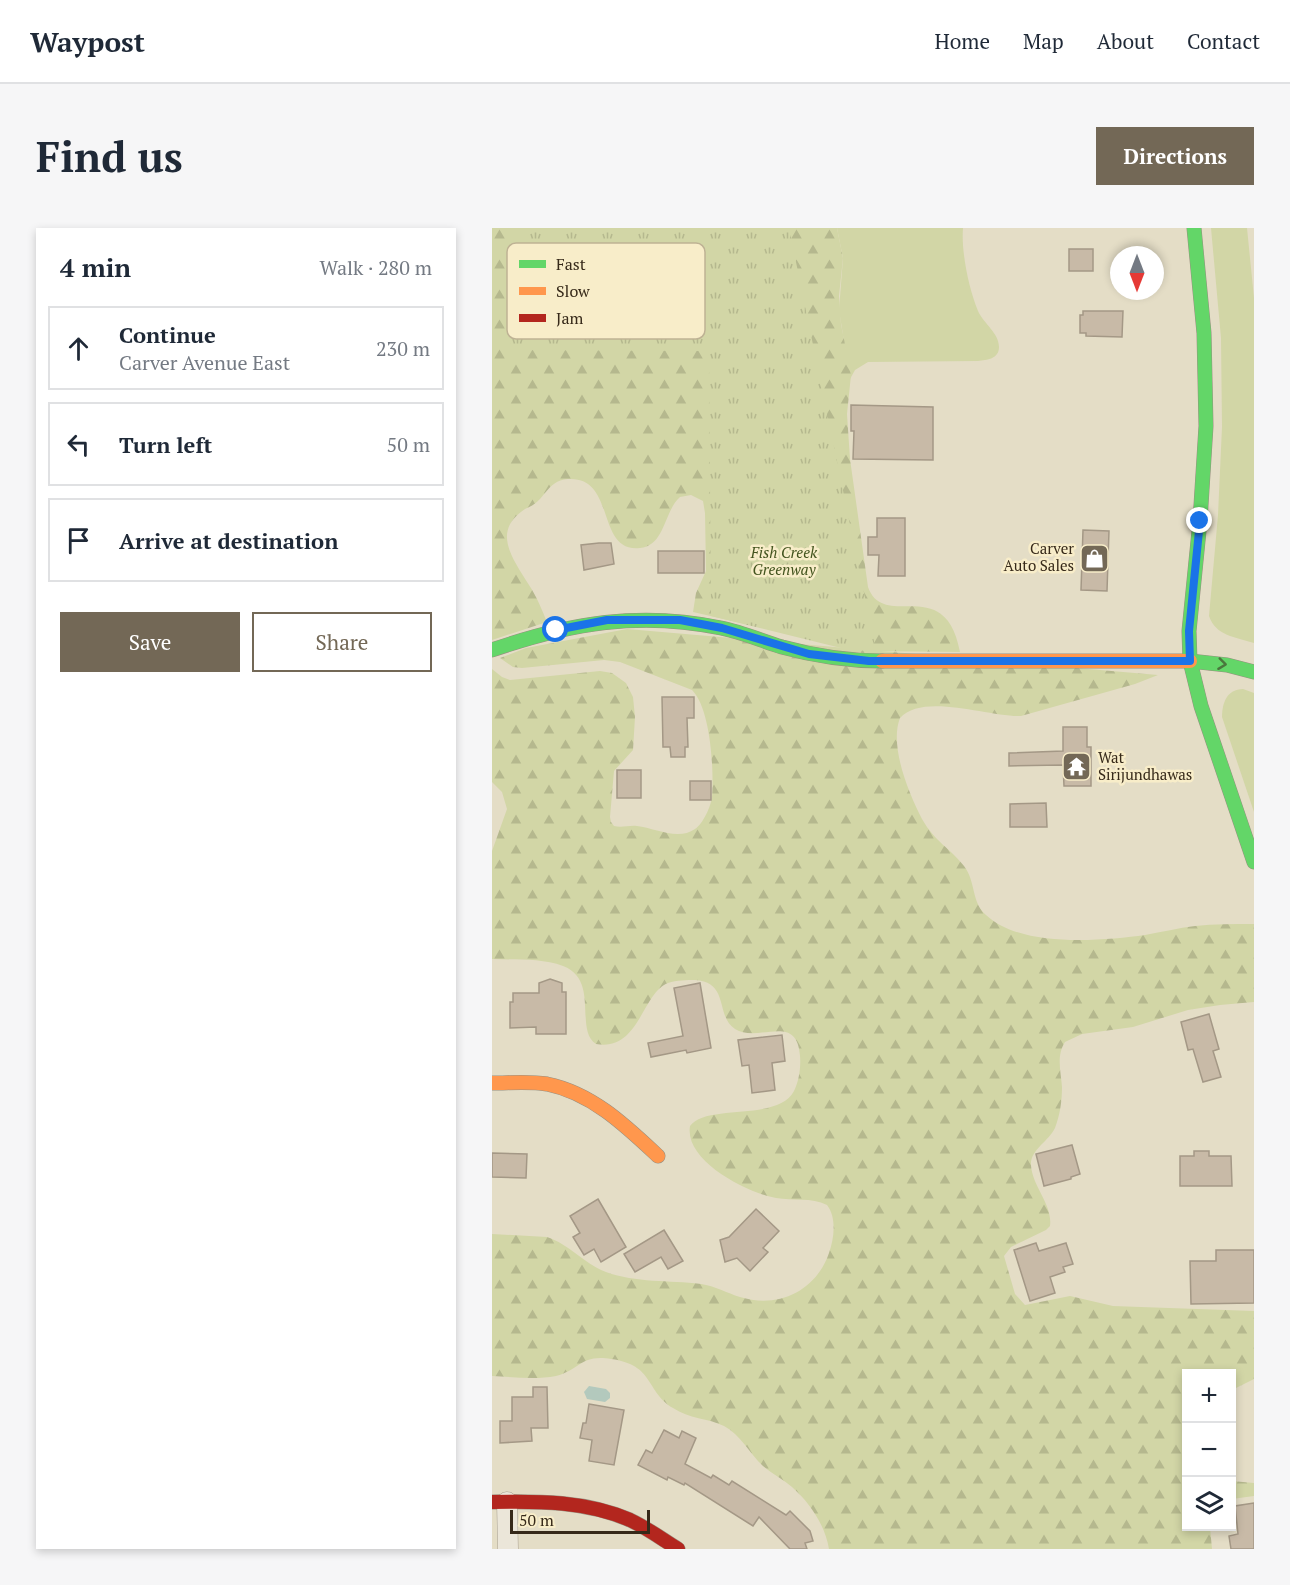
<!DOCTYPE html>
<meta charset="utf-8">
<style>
body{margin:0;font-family:"PT Serif",serif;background:#f6f6f7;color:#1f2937}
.controls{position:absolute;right:18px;bottom:18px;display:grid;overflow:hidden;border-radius:0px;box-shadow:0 3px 9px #0003}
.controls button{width:54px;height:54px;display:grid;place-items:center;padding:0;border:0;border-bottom:2px solid #e0e1e3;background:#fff;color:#1f2937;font:30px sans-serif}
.compass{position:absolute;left:618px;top:18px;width:54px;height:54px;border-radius:50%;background:#fff;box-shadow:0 3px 9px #0003;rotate:180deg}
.scale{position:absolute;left:18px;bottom:15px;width:140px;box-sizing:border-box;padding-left:6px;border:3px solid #362919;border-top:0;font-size:16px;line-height:21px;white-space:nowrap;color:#362919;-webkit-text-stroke:4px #f8edc9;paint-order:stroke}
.stop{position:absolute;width:18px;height:18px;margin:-14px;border:4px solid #1a73e8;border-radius:50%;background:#fff}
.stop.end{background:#1a73e8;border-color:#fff;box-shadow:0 2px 6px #0008}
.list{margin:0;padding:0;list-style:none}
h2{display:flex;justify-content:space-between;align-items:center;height:78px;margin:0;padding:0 24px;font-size:26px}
h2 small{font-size:20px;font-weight:400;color:#747a83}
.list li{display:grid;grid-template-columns:39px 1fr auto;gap:18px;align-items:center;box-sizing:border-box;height:84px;margin:0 12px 12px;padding:0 12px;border:2px solid #e0e1e3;border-radius:0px}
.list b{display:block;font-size:22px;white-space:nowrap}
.list p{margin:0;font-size:20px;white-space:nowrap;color:#747a83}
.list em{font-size:20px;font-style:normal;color:#747a83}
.actions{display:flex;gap:12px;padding:18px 24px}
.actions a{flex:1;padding:14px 0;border:2px solid #736856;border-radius:0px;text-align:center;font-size:21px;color:#736856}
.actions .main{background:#736856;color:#fff}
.icon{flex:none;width:33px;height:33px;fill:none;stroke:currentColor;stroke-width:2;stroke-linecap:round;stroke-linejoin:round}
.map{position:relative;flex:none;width:762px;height:1321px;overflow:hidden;border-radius:0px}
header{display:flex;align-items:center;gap:36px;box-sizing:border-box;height:84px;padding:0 30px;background:#fff;border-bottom:2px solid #e0e1e3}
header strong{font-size:28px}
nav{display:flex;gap:33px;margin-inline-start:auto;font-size:21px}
.intro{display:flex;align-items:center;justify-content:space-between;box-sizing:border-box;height:144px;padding:0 36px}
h1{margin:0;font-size:42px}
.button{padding:15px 27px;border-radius:0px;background:#736856;color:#fff;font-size:21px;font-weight:700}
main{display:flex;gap:36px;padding:0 36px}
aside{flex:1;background:#fff;border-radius:0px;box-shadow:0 3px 9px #0003}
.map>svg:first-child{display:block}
.green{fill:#d2d6a6}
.forest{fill:url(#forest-firs)}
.park{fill:url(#park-tufts)}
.water{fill:#b3c9bd}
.building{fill:#c8baa7;stroke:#a49886;stroke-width:1.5}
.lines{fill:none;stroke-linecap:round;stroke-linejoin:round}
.street-casing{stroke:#a8a090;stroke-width:21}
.fast-casing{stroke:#989080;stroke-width:15}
.slow-casing{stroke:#989080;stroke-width:15}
.jam-casing{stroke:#989080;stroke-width:15}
.street{stroke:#ebe6d9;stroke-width:20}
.fast{stroke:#63d668;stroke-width:14}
.slow{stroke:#ff974d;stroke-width:14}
.jam{stroke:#b3261e;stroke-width:14}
.oneway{stroke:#4a773d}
.route{stroke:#1a73e8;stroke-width:8}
.labels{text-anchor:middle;stroke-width:5;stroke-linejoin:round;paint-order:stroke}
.poi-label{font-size:15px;fill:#362919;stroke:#f8edc9;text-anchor:end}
.park-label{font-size:15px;font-style:italic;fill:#43541e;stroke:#f8edc9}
.key{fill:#f8edc9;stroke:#beb294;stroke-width:1.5}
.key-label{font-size:16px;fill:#362919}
</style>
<header>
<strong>Waypost</strong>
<nav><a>Home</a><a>Map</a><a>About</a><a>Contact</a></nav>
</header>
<div class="intro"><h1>Find us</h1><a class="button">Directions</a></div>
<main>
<aside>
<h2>4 min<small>Walk · 280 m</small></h2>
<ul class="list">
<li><svg class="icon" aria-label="ahead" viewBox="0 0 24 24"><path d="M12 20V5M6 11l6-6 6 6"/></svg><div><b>Continue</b><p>Carver Avenue East</p></div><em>230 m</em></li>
<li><svg class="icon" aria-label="left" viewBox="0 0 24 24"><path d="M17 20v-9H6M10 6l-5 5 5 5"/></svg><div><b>Turn left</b></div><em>50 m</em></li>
<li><svg class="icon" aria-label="arrive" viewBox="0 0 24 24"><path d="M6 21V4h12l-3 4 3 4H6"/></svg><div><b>Arrive at destination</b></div></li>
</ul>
<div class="actions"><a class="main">Save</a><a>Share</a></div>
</aside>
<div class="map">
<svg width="762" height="1321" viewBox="0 0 762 1321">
<defs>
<pattern id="forest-firs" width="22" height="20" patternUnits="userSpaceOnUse" patternTransform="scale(1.5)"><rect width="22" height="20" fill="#d2d6a6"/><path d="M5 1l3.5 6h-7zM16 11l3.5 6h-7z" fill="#b5b88e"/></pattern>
<pattern id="park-tufts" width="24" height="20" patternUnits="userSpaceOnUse" patternTransform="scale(1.5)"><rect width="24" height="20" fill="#d2d6a6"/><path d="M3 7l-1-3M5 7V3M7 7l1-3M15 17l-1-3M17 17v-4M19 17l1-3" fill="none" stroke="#b5b88e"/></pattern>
</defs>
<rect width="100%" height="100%" fill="#e4ddc6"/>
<g class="green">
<path d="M345,0H471C469,24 477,61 486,83C492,96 507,105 507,119C507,131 495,132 486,133L376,134L363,142L358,151L347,82L351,30Z"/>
<path d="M719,0H755L762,70V415C743,409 724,408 717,388L726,287L730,199L729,110Z"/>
<path d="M751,461L762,465V584L730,489C730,475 735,461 751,461Z"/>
</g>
<g class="forest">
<path d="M0,0H345L351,30L347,68L349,96L359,147L355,186L358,231L376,359C392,404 453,344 468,424L371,423L201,384L204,365L214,343L213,285L211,273L199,267L188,269C172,283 173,318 148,320C103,325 125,248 76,251C53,253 55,273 33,281C0,303 19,328 37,357C45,369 50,382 55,394L0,412Z"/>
<path d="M135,401L666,447L643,456L529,488C497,489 431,464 408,490C397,518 417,566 430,591C443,614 458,620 472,638C484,653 479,674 494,687C529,720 609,713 653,707C670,704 686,700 703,698C722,696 742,696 762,696V774L728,777L696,782L641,799L590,806L573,814C564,828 569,844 570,859C570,873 568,887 563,900C557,913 538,922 539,937C540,958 561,977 558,998L554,1002L519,1019L512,1028L523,1066L533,1077L578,1068L621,1078L762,1083V1151L740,1162V1146H694V1298L718,1299L720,1321H337C333,1297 318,1275 300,1259C291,1251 280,1246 271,1238C257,1225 249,1207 232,1198C216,1190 197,1191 181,1180C153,1163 163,1137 119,1131C89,1126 88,1142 64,1148C44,1152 21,1149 0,1148V1006L55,1009C77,1016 91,1035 114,1044C144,1055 177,1052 209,1056C223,1058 235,1065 248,1069C286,1081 324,1063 337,1025C342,1011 345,990 335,977C319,969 301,973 284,970C256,965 192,933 198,898C214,875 286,894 302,863C307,853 309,839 308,828C305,783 266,816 243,801C223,788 238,754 203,752C195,752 185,752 176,755C150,765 147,824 104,816C82,802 108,752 71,738C49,730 23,732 0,731V623L15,581L10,564L0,554V441L10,449L18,452L108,443L120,445L134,455L141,469L143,489L141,522L122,543L118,589L119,594L122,598C130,600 137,597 145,598C163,600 186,613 203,601C211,596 219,578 220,569C222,543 219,481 200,462L128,434L112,432L30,440L21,439L8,430L34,420Z"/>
<polygon points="740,1253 762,1255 762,1268 740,1271"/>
</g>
<polygon class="park" points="19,0 297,0 384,423 357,422 219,388 217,123 19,122"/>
<polygon class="water" points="97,1158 114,1161 118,1165 118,1170 113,1174 95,1171 92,1164"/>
<g class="building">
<rect x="577" y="21" width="24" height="22"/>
<polygon points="591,83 631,83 630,109 594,108 594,105 588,105 588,87 591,87"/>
<polygon points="359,177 441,179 441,232 361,231 362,203 359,203"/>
<polygon points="385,290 413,290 413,348 386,348 387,327 376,327 376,309 385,309"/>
<polygon points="591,302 617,303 615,363 589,362"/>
<polygon points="107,315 119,315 122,336 92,342 89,317"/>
<rect x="166" y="323" width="46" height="22"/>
<polygon points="170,469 202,469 202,490 195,490 196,519 193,519 193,529 179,529 178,519 171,519"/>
<polygon points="571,499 595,499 595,519 599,519 599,558 572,558 571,537 517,538 517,525 571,523"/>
<rect x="125" y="542" width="24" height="28"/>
<rect x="198" y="553" width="21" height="19"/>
<polygon points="554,575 555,599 518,599 518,576"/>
<polygon points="58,751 70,755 70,764 74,764 74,806 44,806 44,799 18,800 18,774 21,774 21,765 47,765 47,755"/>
<polygon points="208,755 219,820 195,825 194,822 159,829 156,815 191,808 182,760"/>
<polygon points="717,786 727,821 721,823 729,849 711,854 701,821 696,822 689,794"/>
<polygon points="290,807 293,833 280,835 283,862 260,865 257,837 250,838 246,812"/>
<polygon points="580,917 588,946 579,949 579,951 552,958 544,926"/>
<polygon points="702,923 717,923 717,928 739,928 740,958 688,958 688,928 702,928"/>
<polygon points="0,925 35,926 34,950 0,949"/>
<polygon points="106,971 134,1019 109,1034 102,1021 92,1027 81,1009 88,1005 78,988"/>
<polygon points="264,981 287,1003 271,1020 276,1024 258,1043 245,1030 233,1034 228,1012 237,1009"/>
<polygon points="172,1002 191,1033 176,1041 169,1029 143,1044 132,1026"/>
<polygon points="544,1015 547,1023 574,1015 581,1036 571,1039 573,1044 558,1049 563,1065 538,1073 522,1022"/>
<polygon points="724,1022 762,1022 762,1075 699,1076 698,1033 724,1033"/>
<polygon points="41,1159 55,1159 56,1200 39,1200 40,1213 8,1215 8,1193 20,1193 20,1169 41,1169"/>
<polygon points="97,1176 132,1182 122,1237 97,1233 100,1212 88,1210 91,1195 94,1195"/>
<polygon points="172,1202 187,1210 190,1203 204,1210 193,1236 219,1250 221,1247 237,1257 240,1253 294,1287 298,1283 318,1303 321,1313 313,1315 315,1321 298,1321 267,1289 261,1298 193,1255 192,1257 176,1249 175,1252 146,1237 154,1222 160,1225"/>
<polygon points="762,1275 762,1321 739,1321 737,1308 746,1306 743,1278"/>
</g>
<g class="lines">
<defs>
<polyline id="street" points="15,1274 16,1321"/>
<g id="fast">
<polyline points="702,0 712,105 714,198 708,293 697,403 698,433 709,478 762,634"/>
<path d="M0,422C78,395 148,383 229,400C250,404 270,413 290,419C323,428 356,433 390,433"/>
<polyline points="698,433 735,437 762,444"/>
</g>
<g id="slow">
<polyline points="390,433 698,433"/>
<path d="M0,855C18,855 37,853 55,856C100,865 134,898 166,928"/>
</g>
<path id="jam" d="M0,1274C47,1273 94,1273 138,1292C155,1300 170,1311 186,1321"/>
</defs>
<use href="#street" class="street-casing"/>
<use href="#fast" class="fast-casing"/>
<use href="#slow" class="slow-casing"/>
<use href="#jam" class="jam-casing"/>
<use href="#street" class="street"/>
<use href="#fast" class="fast"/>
<use href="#slow" class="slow"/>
<use href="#jam" class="jam"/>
</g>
<defs><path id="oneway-chevron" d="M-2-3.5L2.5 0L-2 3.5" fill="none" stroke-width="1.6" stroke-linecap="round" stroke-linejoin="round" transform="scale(1.5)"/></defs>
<use class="oneway" href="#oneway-chevron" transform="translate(730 436) rotate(7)"/>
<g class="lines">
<polyline class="route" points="64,402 115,392 188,392 230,400 317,426 377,433 698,433 697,403 708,293"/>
</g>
<defs>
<symbol id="shop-square" viewBox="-11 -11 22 22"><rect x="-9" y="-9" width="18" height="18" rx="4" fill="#736856" stroke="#f8edc9"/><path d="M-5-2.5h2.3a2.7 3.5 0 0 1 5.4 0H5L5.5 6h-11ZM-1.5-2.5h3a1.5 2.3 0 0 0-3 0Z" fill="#fff"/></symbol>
<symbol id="temple-square" viewBox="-11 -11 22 22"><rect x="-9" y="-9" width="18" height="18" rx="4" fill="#736856" stroke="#f8edc9"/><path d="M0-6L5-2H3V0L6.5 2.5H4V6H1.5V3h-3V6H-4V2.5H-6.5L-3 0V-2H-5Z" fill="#fff"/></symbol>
</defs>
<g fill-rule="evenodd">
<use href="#shop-square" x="586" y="314" width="33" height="33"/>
<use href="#temple-square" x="568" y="522" width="33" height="33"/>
</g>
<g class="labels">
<g class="poi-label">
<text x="582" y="326">Carver<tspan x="582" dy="17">Auto Sales</tspan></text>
<text x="606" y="535" text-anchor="start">Wat<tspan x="606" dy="17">Sirijundhawas</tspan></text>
</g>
<g class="park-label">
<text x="292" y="330">Fish Creek<tspan x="292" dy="17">Greenway</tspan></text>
</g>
</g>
<rect x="15" y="15" width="198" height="96" rx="9" class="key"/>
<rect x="27" y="32" width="27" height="8" fill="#63d668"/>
<rect x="27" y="59" width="27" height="8" fill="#ff974d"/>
<rect x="27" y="86" width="27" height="8" fill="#b3261e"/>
<g class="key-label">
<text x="64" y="42">Fast</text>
<text x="64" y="69">Slow</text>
<text x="64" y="96">Jam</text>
</g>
</svg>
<div class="controls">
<button>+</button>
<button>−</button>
<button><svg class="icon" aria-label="layers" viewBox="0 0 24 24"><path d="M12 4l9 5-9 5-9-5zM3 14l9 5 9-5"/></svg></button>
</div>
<svg class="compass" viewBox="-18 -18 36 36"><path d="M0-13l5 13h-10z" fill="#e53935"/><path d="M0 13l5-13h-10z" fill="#747a83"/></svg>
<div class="scale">50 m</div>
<div class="stop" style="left:64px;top:402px"></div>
<div class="stop end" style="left:708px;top:293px"></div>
</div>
</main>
